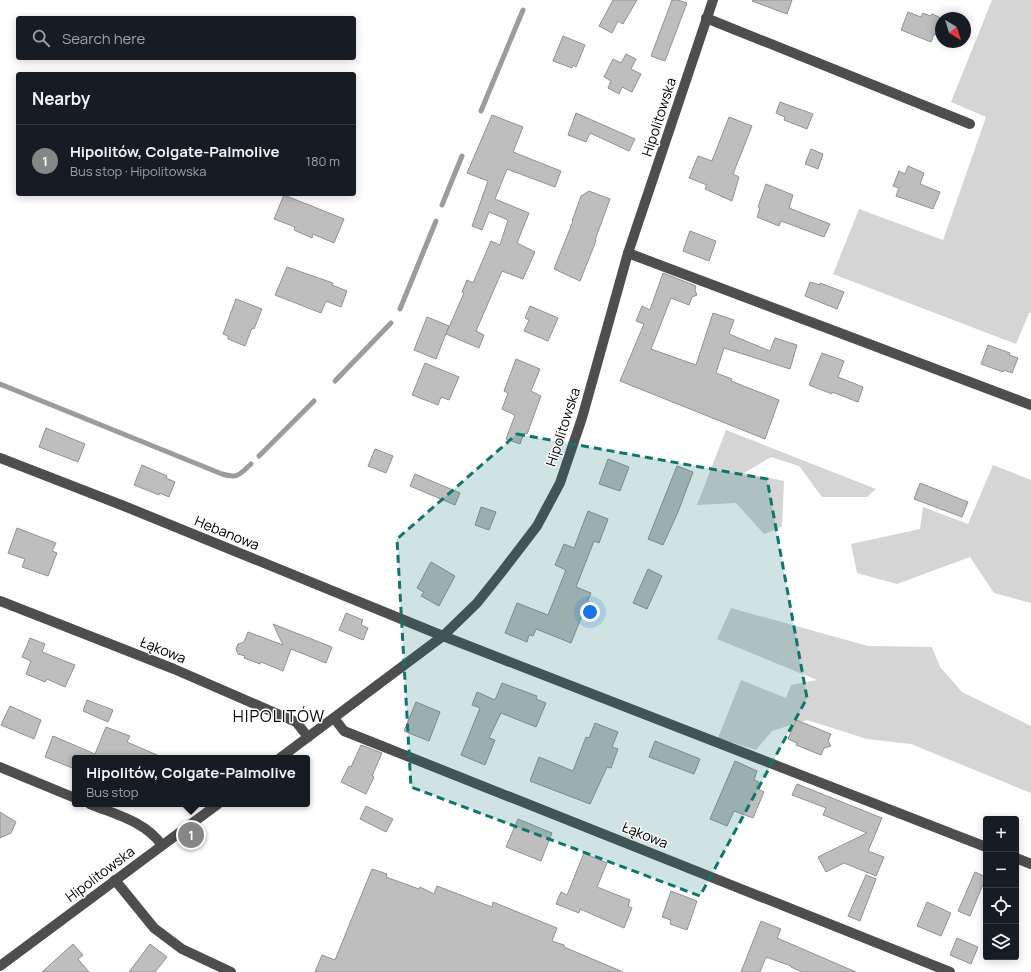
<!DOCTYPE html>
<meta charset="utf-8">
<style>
body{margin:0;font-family:Manrope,sans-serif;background:#242831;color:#f1f3f6}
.controls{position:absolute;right:12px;bottom:12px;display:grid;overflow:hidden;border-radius:4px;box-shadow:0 2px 10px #0003}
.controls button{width:36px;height:36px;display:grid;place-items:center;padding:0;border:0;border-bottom:1px solid #363941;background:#171b24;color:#f1f3f6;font:20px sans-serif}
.compass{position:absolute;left:935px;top:12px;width:36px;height:36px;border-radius:50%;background:#171b24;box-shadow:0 2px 10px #0003;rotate:142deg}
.you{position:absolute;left:590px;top:612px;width:14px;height:14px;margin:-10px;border:3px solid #fff;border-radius:50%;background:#1a73e8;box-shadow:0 0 0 6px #1a73e833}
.badge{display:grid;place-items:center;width:26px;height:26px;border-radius:50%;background:#858687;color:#fff;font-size:13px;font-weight:700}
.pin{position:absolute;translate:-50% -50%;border:2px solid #fff;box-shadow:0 1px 4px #0006}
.popup{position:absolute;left:72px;top:755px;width:238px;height:52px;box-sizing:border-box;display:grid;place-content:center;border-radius:4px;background:#171b24;filter:drop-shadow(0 1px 3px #0005);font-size:13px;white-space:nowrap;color:#9ea1a6}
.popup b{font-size:15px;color:#f1f3f6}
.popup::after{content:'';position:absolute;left:50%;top:100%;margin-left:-8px;border:8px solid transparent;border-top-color:#171b24}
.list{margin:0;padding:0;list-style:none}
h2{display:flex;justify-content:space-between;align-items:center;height:52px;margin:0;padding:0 16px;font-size:17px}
h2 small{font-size:13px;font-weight:400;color:#9ea1a6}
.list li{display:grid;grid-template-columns:26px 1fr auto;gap:12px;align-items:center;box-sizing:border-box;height:72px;padding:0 16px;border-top:1px solid #363941}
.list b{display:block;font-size:15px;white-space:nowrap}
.list p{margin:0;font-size:13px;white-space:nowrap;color:#9ea1a6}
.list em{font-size:13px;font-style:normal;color:#9ea1a6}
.icon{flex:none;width:22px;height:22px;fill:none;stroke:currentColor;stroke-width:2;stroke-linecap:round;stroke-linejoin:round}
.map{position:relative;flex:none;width:1031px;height:972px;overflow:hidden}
.search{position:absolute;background:#171b24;box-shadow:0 2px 10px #0003;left:16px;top:16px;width:340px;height:44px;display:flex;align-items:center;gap:10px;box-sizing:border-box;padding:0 14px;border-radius:4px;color:#9ea1a6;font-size:15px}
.panel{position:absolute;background:#171b24;box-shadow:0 2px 10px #0003;left:16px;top:72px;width:340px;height:124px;border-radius:4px}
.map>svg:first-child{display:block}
.green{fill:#d5d5d5}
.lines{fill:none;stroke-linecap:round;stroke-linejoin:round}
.stream{stroke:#9c9c9c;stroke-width:5}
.building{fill:#bebebe;stroke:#929292}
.minor{stroke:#4e4e4e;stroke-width:10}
.marked{fill:#0f766e;fill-opacity:0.2;stroke:#0f766e;stroke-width:3;stroke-dasharray:8 5;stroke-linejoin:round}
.labels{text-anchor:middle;stroke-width:3;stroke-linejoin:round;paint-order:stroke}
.street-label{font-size:14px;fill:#000;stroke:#fff}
.quarter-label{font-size:16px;letter-spacing:1px;fill:#000;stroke:#fff}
</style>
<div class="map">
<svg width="1031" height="972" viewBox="0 0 1031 972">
<rect width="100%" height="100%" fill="#fff"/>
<g class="green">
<polygon points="992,0 1031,0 1031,313 1029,313 1016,344 833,274 859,209 943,240 986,117 951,102"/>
<polygon points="726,430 876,489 867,497 822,497 799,466 771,457 744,473 784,481 782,527 764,534 736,503 697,505"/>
<polygon points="993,465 1031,480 1031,603 994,593 970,557 897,584 857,573 851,544 920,529 923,507 968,524"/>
<polygon points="731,608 868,646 932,647 940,667 962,692 1031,726 1031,793 911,744 867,739 807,720 772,731 756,750 718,738 741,680 786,698 791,685 817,680 717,639"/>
</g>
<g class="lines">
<g class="stream">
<polyline points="481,111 523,10"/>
<polyline points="442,205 462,156"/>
<polyline points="400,309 436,221"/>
<polyline points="335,381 391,323"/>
<path d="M0,384L222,474C238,479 240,474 251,464"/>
<polyline points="259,456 314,401"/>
</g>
</g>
<g class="building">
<polygon points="613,0 637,0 623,24 618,21 612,33 599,26"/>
<polygon points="672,0 678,0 687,3 665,61 651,56"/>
<polygon points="753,0 792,0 787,14 752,1"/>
<polygon points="908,12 921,17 923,13 930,16 932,14 939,17 941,20 941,37 934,34 931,42 901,30"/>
<polygon points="563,36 585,45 576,67 573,65 572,68 553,61"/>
<polygon points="626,54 636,59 631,69 641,74 632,92 622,87 619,94 608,88 611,81 604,77 613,59 621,63"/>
<polygon points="780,102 813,114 807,129 784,120 785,117 776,113"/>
<polygon points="576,113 635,139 629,151 590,133 586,142 568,135"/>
<polygon points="492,115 523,127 513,152 561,171 555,187 507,169 495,199 529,213 517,243 535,252 523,279 502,271 476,331 484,335 479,348 446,334 464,293 462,292 467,280 473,283 491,241 500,245 508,220 489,212 482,230 472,226 488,181 467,173"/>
<polygon points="729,117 752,126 733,174 739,177 732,201 705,189 707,185 689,178 698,156 712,161"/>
<polygon points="811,149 823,154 818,169 805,164"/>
<polygon points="908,166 924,173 920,184 940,192 933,209 896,196 899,188 893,186 899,171 905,174"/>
<polygon points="766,184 793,195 789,208 830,224 824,237 781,221 779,226 757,217 760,208 758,207"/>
<polygon points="589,191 610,199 595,240 596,241 580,281 554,269 573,221 572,221 581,196"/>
<polygon points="284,195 344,219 334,243 313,234 312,238 294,230 295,227 274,219"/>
<polygon points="690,231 716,241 709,261 683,251"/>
<polygon points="287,267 333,283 332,285 347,291 341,307 326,301 321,313 275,295"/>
<polygon points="663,273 696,286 695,290 697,295 692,297 689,305 671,298 651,349 696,365 713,313 734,320 729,334 770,351 775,338 797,345 790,369 724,348 716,373 732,379 731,381 779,400 765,439 620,381 644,324 636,321 642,306 650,310"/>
<polygon points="810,282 820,285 820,283 844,292 837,309 805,296"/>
<polygon points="236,299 262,309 254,329 252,328 245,346 228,339 228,336 223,334"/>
<polygon points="530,306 558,318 548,341 524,331 529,320 525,318"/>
<polygon points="427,317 449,326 436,359 414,350"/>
<polygon points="988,345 1010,353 1009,355 1018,358 1012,373 1004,370 1003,372 981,364"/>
<polygon points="822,353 844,361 838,377 863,387 858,402 832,392 832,394 809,385"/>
<polygon points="516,359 540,369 531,391 541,396 527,434 524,433 520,444 506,439 515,415 502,409 508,393 504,391"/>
<polygon points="425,363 459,377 449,400 441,397 438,405 412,395"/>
<polygon points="46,428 85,444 78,462 39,447"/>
<polygon points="375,449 393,456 386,473 368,466"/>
<polygon points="608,459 629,467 620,491 599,484"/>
<polygon points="142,465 167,476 166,478 175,482 169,497 160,493 159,495 134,485"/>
<polygon points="677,466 693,472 678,512 663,545 648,539"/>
<polygon points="415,474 460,493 455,505 410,486"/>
<polygon points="920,483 968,502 962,517 914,499"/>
<polygon points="481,507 496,512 489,530 475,525"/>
<polygon points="588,511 608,519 599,543 594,541 576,587 591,593 571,643 536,629 533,636 529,635 527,642 505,633 517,603 548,615 566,570 555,565 564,544 574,548"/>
<polygon points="17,528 56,543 52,551 57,553 48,576 22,567 25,559 8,553"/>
<polygon points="431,562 455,576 439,606 421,596 424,592 417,588"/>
<polygon points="648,569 662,576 647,609 633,603"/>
<polygon points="346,613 363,620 361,625 368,628 363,640 339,630"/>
<polygon points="273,624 332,647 326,663 291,649 283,671 261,662 260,664 244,658 245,656 238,654 236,649 238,644 244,642 248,632 283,645"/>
<polygon points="30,638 45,644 42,652 75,665 65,687 47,679 45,682 26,674 31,661 22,657"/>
<polygon points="502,683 537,696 536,699 546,703 536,727 501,713 489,738 495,740 485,765 461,755 480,708 472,705 477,692 495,700"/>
<polygon points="87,700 113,710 108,722 83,711"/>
<polygon points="416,702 440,712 429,741 404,731"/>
<polygon points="10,706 41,720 34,739 1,725"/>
<polygon points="796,720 831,734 828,741 831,746 824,748 821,755 796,745 797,743 788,739"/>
<polygon points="595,723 618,732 612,747 618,749 611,768 607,767 590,804 530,781 539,757 573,771 586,737 589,738"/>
<polygon points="106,727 130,736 127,742 164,758 75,758 75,769 45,757 53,736 95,754"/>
<polygon points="655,741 700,759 694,774 649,757"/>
<polygon points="361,745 382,753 372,776 374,777 366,794 341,782 349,766 351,767"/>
<polygon points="735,761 757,771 754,780 759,782 756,788 764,792 753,818 734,811 727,826 710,819"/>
<polygon points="797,784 882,818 868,851 884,857 876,876 844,863 826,872 818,857 867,833 823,815 826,808 792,795"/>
<polygon points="366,806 393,819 386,832 360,819"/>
<polygon points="0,812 16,822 11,833 0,838"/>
<polygon points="518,819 552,833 541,861 506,847"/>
<polygon points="584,853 607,863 597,887 630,900 628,906 632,908 624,928 580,909 579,913 556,904 561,892 567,895"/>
<polygon points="372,869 387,874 386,877 419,889 420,887 434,894 437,886 492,907 493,902 557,928 552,941 564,945 564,947 623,972 315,972 322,955 335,960"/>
<polygon points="975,872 986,877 970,916 958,911"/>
<polygon points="866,875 876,879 860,921 848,916"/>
<polygon points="671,891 697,901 687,930 670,924 671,920 662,917"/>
<polygon points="927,902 951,913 941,936 917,926"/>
<polygon points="761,921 781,929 777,938 856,972 802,972 791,967 791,966 766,957 760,972 741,972"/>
<polygon points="957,938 978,947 971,964 950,955"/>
<polygon points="73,944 83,955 78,959 89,972 42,972"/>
<polygon points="150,944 167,957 155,972 129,972"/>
</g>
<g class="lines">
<g class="minor">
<polyline points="706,18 970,124"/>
<polyline points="628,253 1031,405"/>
<polyline points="0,458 129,508 443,636 986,847"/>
<polyline points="0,601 174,669 296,722 308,737"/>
<polyline points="334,718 344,731 950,972"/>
<polyline points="280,758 443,636 477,603 501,573 537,526 560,483 582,418 628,253 713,0"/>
<polyline points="0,767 75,798"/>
<path d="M90,804C117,815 144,821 162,845"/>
<polyline points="1016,858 1031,864"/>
<polyline points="115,880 154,928 182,949 231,972"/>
<polyline points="0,966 218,804"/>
</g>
</g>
<path class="marked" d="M517,434L767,479L807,698L700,896L411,787L397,539Z"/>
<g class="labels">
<g class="street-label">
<text transform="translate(659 117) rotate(-72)" y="5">Hipolitowska</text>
<text transform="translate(563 427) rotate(-72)" y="5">Hipolitowska</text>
<text transform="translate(227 533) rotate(22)" y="5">Hebanowa</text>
<text transform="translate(163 650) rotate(22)" y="5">Łąkowa</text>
<text transform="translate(645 835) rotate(22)" y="5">Łąkowa</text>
<text transform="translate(100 874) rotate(-37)" y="5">Hipolitowska</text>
</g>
<g class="quarter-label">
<text x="279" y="722">HIPOLITÓW</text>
</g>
</g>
</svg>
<div class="controls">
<button>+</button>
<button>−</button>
<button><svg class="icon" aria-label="locate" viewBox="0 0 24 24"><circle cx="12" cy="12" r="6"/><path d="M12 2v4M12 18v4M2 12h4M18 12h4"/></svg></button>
<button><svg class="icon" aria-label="layers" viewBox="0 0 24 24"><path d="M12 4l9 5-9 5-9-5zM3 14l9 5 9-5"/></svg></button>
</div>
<svg class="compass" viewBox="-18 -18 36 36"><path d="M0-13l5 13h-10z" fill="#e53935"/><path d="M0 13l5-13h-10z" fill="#9ea1a6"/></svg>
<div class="you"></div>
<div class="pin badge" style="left:191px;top:835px">1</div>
<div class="popup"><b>Hipolitów, Colgate-Palmolive</b>Bus stop</div>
<div class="search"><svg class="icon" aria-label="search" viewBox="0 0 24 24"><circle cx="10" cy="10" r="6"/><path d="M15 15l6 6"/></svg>Search here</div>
<section class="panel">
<h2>Nearby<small></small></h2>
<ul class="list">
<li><span class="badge">1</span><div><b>Hipolitów, Colgate-Palmolive</b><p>Bus stop · Hipolitowska</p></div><em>180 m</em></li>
</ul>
</section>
</div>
